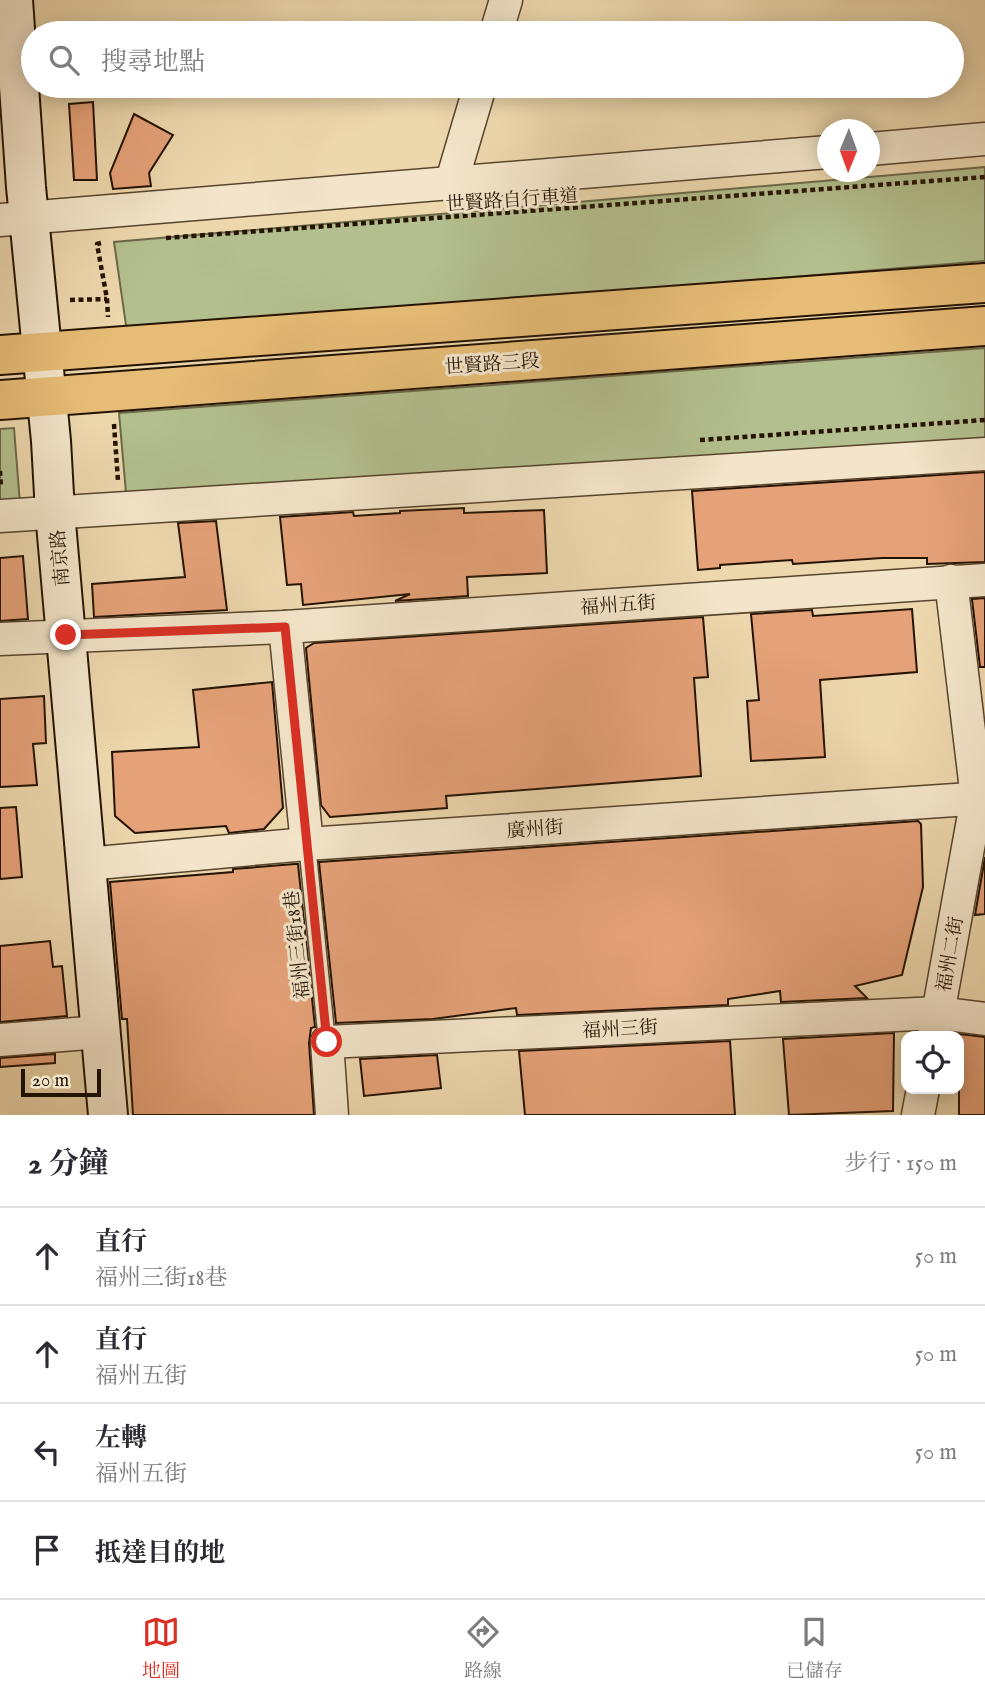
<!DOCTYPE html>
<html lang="zh-TW">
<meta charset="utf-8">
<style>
body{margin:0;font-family:"IM FELL English","Noto Serif TC",serif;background:#f7f7f7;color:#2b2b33}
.controls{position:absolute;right:21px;bottom:21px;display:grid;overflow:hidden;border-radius:14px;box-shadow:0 4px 18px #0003}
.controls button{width:63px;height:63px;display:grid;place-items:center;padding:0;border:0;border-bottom:2px solid #e1e1e2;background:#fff;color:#2b2b33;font:35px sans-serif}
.compass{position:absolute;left:817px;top:119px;width:63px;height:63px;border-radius:50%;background:#fff;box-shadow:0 4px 18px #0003;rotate:181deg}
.scale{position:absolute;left:21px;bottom:18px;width:80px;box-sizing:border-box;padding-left:7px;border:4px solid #251302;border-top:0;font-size:19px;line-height:24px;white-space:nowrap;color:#251302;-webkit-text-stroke:5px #f3e5ca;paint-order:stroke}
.stop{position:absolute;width:21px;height:21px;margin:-16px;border:5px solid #d93025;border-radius:50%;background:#fff}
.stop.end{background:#d93025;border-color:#fff;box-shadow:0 2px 7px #0008}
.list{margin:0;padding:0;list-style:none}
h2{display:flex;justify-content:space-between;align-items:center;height:91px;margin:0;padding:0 28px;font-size:30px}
h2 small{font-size:23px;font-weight:400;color:#7c7c81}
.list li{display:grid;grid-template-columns:46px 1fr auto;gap:21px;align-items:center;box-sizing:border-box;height:98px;padding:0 28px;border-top:2px solid #e1e1e2}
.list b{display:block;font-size:26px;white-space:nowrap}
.list p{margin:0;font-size:23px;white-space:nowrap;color:#7c7c81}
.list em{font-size:23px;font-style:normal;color:#7c7c81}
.icon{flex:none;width:38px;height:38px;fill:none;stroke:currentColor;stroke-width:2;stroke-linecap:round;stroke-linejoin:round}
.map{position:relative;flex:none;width:985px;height:1115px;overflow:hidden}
.search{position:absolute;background:#fff;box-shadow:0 4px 18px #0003;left:21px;right:21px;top:21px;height:77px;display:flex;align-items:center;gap:18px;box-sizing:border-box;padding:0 24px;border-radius:38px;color:#7c7c81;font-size:26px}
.sheet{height:483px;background:#fff}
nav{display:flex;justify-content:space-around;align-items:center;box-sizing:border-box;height:98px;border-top:2px solid #e1e1e2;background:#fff;font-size:19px;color:#7c7c81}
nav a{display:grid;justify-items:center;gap:4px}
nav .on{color:#d93025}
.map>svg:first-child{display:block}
.green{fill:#b3bf8e;stroke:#6c6948;stroke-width:2}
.building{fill:#e5a178;stroke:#251302;stroke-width:2}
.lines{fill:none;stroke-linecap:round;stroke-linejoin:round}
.lane-casing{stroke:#57442d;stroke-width:19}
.street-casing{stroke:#57442d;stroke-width:35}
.secondary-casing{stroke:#251302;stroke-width:42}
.primary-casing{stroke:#251302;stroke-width:42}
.path{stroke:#251302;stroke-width:4.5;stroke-dasharray:5 3.5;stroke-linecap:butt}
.lane{stroke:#f3e5ca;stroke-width:16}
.street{stroke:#f3e5ca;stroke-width:32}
.secondary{stroke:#f3e5ca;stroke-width:38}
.primary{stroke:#e6bc76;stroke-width:38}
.route{stroke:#d93025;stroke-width:9}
.labels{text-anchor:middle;stroke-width:6;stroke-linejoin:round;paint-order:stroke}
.street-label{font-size:19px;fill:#251302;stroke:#f3e5ca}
</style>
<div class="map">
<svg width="985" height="1115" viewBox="0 0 985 1115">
<rect width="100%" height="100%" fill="#edd7ad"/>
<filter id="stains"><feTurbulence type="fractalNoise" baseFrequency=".00286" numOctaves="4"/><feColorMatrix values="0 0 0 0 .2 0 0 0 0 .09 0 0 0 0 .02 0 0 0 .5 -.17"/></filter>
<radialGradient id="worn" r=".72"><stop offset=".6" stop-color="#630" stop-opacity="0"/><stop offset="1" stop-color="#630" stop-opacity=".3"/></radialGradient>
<g class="green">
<polygon points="985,167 985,261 127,332 114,242"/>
<polygon points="985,348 985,444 126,493 119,413"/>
<polygon points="14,428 20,504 0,505 0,429"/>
</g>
<g class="building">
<polygon points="93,102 97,180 74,180 69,104"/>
<polygon points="134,114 173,135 149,173 151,186 113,189 110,173"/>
<polygon points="985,472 985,562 927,564 927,558 882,558 793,564 792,560 720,565 720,568 698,570 692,491"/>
<polygon points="464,508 464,513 544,510 547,573 467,577 468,596 395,601 410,594 303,605 301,584 287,585 280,517 353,512 354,516 400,513 400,511"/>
<polygon points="216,521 227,610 94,617 92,584 185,577 178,523"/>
<polygon points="23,556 28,619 0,621 0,558"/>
<polygon points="985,598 985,667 980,667 972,599"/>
<polygon points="912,609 917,672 820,680 825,757 751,761 747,701 759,700 751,614 812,610 813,616"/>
<polygon points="703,617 708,677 694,678 701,776 446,796 447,808 330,817 321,805 306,648 314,643"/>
<polygon points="272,682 283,808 264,829 229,833 226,826 135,833 115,816 112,752 199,747 193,690"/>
<polygon points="44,696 46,743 33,744 37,785 0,787 0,699"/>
<polygon points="16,807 22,877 0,879 0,808"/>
<polygon points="918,821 921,824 923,887 902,975 855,986 867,998 781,1002 780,991 728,999 728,1005 517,1015 516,1008 433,1019 336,1023 319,862"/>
<polygon points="985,857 985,914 975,915"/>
<polygon points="295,864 298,864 315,1027 311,1028 309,1043 314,1115 133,1115 127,1019 122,1019 110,882 233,872 233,869"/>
<polygon points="50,941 53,967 62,966 67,1016 0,1022 0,946"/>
<polygon points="894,1033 893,1111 789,1115 783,1039"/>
<polygon points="959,1034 985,1037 985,1115 959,1115"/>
<polygon points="730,1041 735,1115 525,1115 519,1051"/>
<polygon points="55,1054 55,1063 0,1067 0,1058"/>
<polygon points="437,1055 441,1088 364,1096 360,1059"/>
</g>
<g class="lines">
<defs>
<polyline id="lane" points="307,844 327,1042"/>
<g id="street">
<polyline points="496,33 506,0"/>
<polyline points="870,149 985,139"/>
<polyline points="451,184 480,86"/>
<polyline points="0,220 828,152"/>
<polyline points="0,516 985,454"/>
<polyline points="285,627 307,844"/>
<polyline points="0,639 285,627 985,580"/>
<polyline points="86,864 307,844 985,798"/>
<polyline points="934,1036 977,798 951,581"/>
<polyline points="0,1040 100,1032"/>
<polyline points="332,1115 327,1042 938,1013 985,1019"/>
<polyline points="918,1115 923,1089"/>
</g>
<polyline id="secondary" points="13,0 26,187 51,441 55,512 108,1115"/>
<g id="primary">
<polyline points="0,355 985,283"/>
<polyline points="0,400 985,326"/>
</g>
</defs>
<use href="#lane" class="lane-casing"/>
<use href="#street" class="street-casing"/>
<use href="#secondary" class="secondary-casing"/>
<use href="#primary" class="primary-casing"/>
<g class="path">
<polyline points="166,238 985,177"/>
<polyline points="101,243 97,244 107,299 108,317"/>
<polyline points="70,300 107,299"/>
<polyline points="114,424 118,481"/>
<polyline points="700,440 985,420"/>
<polyline points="0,471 1,487"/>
</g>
<use href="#lane" class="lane"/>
<use href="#street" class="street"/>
<use href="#secondary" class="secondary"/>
<use href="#primary" class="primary"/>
</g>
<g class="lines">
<polyline class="route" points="66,635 285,627 327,1042"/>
</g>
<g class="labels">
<g class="street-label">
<text transform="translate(512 199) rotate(-4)" y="7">世賢路自行車道</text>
<text transform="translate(492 363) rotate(-4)" y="7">世賢路三段</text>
<text transform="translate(59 558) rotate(-95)" y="7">南京路</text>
<text transform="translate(618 604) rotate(-4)" y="7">福州五街</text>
<text transform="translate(535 828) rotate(-4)" y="7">廣州街</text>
<text transform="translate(296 945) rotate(-96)" y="7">福州三街18巷</text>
<text transform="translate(949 954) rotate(-80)" y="7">福州二街</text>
<text transform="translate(620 1028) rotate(-3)" y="7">福州三街</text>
</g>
</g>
<rect width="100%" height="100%" filter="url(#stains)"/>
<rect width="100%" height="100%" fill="url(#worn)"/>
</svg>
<div class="controls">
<button><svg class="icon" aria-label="locate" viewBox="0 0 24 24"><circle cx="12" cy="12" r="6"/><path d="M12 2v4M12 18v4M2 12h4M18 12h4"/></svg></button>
</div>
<svg class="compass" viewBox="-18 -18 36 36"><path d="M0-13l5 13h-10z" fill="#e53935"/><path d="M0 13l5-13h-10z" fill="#7c7c81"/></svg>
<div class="scale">20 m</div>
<div class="stop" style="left:327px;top:1042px"></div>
<div class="stop end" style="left:66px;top:635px"></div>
<div class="search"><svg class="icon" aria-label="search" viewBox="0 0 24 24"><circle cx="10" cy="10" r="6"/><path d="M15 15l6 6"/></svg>搜尋地點</div>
</div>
<section class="sheet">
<h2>2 分鐘<small>步行 · 150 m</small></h2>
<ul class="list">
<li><svg class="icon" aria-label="ahead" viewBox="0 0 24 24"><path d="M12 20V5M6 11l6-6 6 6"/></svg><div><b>直行</b><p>福州三街18巷</p></div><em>50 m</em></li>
<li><svg class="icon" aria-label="ahead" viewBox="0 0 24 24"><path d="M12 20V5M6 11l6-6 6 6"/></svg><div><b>直行</b><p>福州五街</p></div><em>50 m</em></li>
<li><svg class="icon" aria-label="left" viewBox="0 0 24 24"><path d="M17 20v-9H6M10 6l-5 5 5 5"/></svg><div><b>左轉</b><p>福州五街</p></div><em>50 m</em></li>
<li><svg class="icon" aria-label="arrive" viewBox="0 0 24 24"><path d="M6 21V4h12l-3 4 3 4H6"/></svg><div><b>抵達目的地</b></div></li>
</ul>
</section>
<nav>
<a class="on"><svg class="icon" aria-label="map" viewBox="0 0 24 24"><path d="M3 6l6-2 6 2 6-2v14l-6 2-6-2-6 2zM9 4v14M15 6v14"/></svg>地圖</a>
<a><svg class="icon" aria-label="directions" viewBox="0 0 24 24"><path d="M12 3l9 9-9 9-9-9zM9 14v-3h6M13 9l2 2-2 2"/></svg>路線</a>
<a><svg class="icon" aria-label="saved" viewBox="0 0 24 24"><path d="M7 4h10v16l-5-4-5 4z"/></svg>已儲存</a>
</nav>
